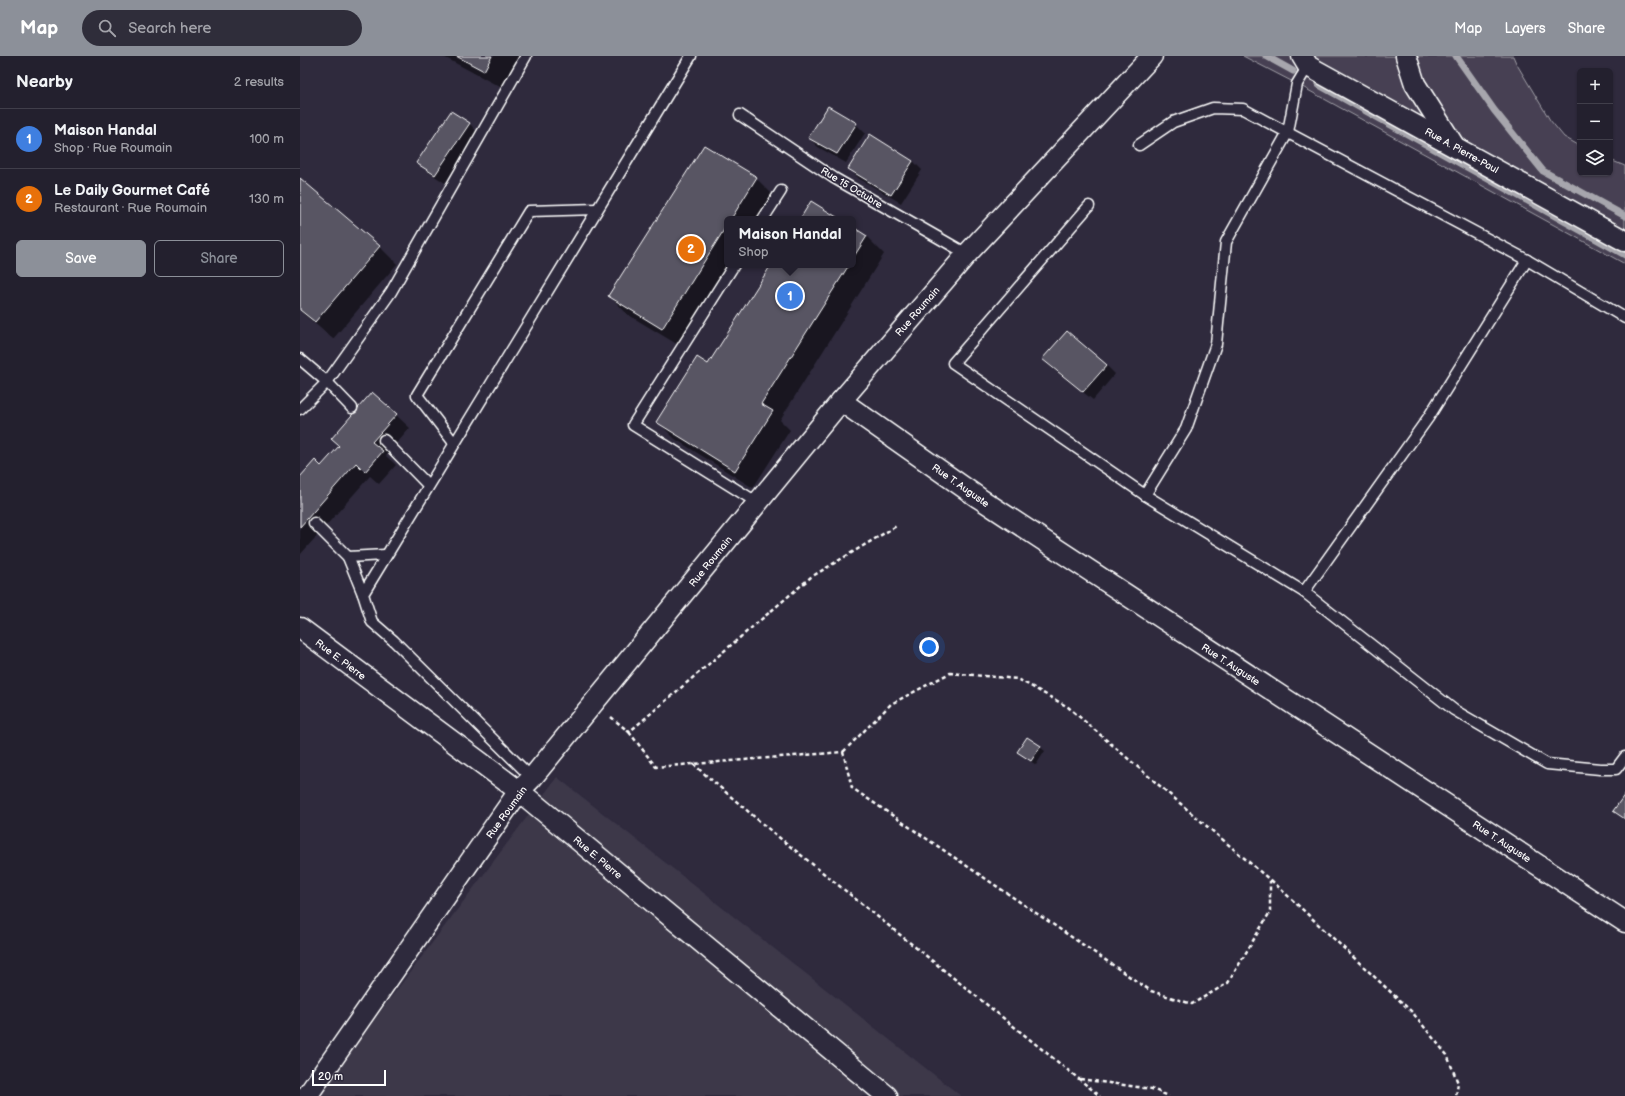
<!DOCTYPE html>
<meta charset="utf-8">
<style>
body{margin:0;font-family:"Balsamiq Sans",sans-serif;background:#2f2d3a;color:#f1f3f6}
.controls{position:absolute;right:12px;top:12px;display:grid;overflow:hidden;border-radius:6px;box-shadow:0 1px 3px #0004}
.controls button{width:36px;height:36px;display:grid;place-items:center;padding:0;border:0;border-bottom:1px solid #403e4a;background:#23202e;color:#f1f3f6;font:20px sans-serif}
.scale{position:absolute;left:12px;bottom:10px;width:74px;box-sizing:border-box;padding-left:4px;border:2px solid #fff;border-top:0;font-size:11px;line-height:14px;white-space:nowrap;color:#fff;-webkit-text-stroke:3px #2f2a3d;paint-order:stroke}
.you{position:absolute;left:629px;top:591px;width:14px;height:14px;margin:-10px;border:3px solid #fff;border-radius:50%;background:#1a73e8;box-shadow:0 0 0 6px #1a73e833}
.badge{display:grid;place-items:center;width:26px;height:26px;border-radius:50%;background:#8c9099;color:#fff;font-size:13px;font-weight:700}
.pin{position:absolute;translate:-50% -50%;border:2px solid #fff;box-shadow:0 1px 4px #0006}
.popup{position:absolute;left:424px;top:160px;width:132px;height:52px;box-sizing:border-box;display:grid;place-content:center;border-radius:6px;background:#23202e;filter:drop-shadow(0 1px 3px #0005);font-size:13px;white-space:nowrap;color:#a3a3aa}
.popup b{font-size:15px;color:#f1f3f6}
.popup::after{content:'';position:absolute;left:50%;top:100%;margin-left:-8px;border:8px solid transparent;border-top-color:#23202e}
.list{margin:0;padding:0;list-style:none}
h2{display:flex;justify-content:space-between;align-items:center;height:52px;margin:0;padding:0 16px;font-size:17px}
h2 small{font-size:13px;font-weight:400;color:#a3a3aa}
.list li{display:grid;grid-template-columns:26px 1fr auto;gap:12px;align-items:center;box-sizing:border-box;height:60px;padding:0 16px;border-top:1px solid #403e4a}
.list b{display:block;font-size:15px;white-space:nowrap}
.list p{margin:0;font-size:13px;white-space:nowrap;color:#a3a3aa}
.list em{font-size:13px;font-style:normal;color:#a3a3aa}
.actions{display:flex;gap:8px;padding:12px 16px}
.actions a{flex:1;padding:9px 0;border:1px solid #8c9099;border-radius:6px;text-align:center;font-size:14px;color:#8c9099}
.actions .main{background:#8c9099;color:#fff}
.icon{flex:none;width:22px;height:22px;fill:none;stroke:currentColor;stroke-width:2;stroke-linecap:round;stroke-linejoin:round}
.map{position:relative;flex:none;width:1325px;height:1040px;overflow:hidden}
header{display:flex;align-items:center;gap:24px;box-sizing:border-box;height:56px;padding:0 20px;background:#8c9099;color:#fff}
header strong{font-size:19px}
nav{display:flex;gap:22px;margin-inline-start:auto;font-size:14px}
.search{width:280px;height:36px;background:#2f2d3a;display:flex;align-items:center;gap:10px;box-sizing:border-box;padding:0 14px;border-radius:22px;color:#a3a3aa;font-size:15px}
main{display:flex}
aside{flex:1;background:#23202e}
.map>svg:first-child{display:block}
.built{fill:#3c3749}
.green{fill:#464152;stroke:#a2a0a8}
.shadow{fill:#0007}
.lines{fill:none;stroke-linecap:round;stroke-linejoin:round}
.stream{stroke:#a7a6ad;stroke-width:7}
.building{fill:#595564;stroke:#fff}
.service-casing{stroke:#fff;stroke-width:13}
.minor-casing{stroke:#fff;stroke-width:23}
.path{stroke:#fff;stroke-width:2.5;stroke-dasharray:4 3;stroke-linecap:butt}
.service{stroke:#2f2a3d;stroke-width:10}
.minor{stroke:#2f2a3d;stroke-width:20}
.labels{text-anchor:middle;stroke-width:3;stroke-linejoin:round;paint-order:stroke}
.street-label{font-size:10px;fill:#fff;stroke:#2f2a3d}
</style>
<header>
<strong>Map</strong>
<div class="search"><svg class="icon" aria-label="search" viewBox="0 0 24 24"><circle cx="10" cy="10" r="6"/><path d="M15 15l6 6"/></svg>Search here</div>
<nav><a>Map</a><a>Layers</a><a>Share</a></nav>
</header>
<main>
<aside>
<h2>Nearby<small>2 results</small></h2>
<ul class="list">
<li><span class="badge" style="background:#3f7fe0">1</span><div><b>Maison Handal</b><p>Shop · Rue Roumain</p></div><em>100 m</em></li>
<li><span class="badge" style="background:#e8710a">2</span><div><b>Le Daily Gourmet Café</b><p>Restaurant · Rue Roumain</p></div><em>130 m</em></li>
</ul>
<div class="actions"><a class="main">Save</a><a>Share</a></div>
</aside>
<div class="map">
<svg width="1325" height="1040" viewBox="0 0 1325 1040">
<rect width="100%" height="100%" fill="#2f2a3d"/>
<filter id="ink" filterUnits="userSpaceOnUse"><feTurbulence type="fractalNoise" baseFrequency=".025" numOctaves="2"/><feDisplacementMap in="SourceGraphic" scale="8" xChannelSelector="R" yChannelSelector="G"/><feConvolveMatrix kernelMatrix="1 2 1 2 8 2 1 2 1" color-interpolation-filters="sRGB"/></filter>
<g filter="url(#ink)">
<polygon class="built" points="257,721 661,1040 20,1040 65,976"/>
<polygon class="green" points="943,0 1213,0 1216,7 1250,64 1264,81 1280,90 1280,117 1310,117 1310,104 1325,110 1325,208 997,28"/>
<g class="shadow">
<polygon points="142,0 219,0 202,32"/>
<polygon points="152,56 170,68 178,77 145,127 127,115 118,106"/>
<polygon points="556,68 565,77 546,107 518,91 509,82"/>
<polygon points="571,80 613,105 622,114 601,147 558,122 550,113"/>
<polygon points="456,122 474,140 459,163 427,163 427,209 430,209 380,290 327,258 310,240"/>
<polygon points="0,123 79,190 97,208 33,283 0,255"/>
<polygon points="553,172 566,180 584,198 480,364 490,374 453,432 375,383 358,366 409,309 472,209 553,209"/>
<polygon points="743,303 806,309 815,318 793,344 752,312"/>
<polygon points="96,359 110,372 86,400 96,409 79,428 70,420 0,499 0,423 21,412 40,390"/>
<polygon points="740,691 745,695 736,709 718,696"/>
</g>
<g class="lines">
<g class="stream">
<polyline points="966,0 993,15"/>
<polyline points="1156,0 1194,54 1243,115 1325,160"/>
<polyline points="1019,29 1325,199"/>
</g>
</g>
<g class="building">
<polygon points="156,0 192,0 184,15"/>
<polygon points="528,50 557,67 537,98 508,82"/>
<polygon points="151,55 170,67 135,119 116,107"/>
<polygon points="570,78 613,105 591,139 548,113"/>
<polygon points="404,89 457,121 431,163 427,163 427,169 362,273 308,240"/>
<polygon points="0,122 80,190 15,266 0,254"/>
<polygon points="511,145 540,163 500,163"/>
<polygon points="553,171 567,180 553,202"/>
<polygon points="471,209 549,209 461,348 473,355 435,415 356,366 397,301 408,308"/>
<polygon points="767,275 807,309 783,336 742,303"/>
<polygon points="72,336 97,358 72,386 83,395 65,416 56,407 0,471 0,421 15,404 21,410 39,390 31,383"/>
<polygon points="727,681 741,690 731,705 717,696"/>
<polygon points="1325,738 1325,763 1313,755"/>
</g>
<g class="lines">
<defs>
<g id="service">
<polyline points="440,59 534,122 667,198"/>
<polyline points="839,89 873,66 913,52 943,53 1227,204 1325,262"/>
<polyline points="789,150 653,307 845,439 1004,536 1154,654 1247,708 1300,713 1316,713 1325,701"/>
<polyline points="463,163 481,135"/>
<polyline points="434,209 333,369 458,447"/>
<polyline points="0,303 27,326 52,352"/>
<polyline points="0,353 27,326 91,236 226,0"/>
<polyline points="84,384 128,429"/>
<polyline points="154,387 117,339 229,155 297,153"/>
<polyline points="845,439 886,373 916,288 926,186 988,76 997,28 1008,10"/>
<polyline points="14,467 48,501 63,538"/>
<polyline points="48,501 85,499"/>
<polyline points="1004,536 1128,362 1227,204"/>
<polyline points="232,722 94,585 72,566 63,538 391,0"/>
</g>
<g id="minor">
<polyline points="1002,0 1008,10 1325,185"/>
<polyline points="1106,0 1115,28 1153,88"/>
<polyline points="541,345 679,442 1325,866"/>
<polyline points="0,572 219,735 587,1040"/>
<polyline points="7,1040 219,735 232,722 541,345 667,198 852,0"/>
</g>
</defs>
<use href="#service" class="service-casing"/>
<use href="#minor" class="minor-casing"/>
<g class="path">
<polyline points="311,661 329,676 511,521 598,469"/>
<polyline points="329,676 356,711 543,696 552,732 851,935 892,948 928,927 970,856 970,824 889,755 768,651 718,623 650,617 591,648 543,696"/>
<polyline points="393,708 465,770 800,1040"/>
<polyline points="971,824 1112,956 1147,999 1158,1027 1156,1040"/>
<polyline points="780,1023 852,1033 869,1040"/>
</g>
<use href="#service" class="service"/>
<use href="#minor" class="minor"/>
</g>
</g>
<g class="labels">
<g class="street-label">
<text transform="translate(1162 94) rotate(29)" y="4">Rue A. Pierre-Paul</text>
<text transform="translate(552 131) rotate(31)" y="4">Rue 15 Octubre</text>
<text transform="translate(617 255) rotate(-49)" y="4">Rue Roumain</text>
<text transform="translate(661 429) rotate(35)" y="4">Rue T. Auguste</text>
<text transform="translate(410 505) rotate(-51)" y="4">Rue Roumain</text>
<text transform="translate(41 603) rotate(37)" y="4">Rue E. Pierre</text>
<text transform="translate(931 608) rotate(33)" y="4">Rue T. Auguste</text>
<text transform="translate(206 756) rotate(-54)" y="4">Rue Roumain</text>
<text transform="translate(1202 785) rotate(33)" y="4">Rue T. Auguste</text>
<text transform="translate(298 801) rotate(40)" y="4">Rue E. Pierre</text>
</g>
</g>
</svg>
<div class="controls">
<button>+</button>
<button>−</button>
<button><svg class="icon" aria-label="layers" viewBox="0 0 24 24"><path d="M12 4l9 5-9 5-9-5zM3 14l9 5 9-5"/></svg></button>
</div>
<div class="scale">20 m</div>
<div class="you"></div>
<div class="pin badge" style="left:490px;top:240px;background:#3f7fe0">1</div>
<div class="popup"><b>Maison Handal</b>Shop</div>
<div class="pin badge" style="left:391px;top:193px;background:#e8710a">2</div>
</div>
</main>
